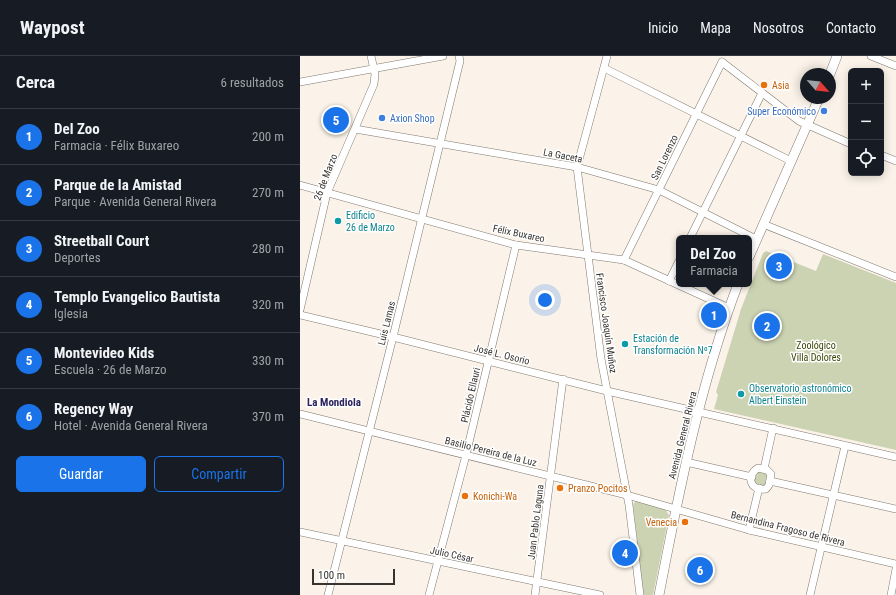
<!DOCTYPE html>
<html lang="es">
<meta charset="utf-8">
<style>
body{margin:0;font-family:"Roboto Condensed",sans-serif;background:#20242c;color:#f1f3f6}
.controls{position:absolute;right:12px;top:12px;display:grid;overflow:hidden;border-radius:6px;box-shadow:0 2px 10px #0003}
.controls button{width:36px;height:36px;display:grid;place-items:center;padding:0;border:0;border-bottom:1px solid #363941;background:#171b24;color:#f1f3f6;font:20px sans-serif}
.compass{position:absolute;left:500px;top:12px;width:36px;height:36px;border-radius:50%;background:#171b24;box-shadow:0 2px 10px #0003;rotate:118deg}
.scale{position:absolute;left:12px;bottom:10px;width:83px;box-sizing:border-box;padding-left:4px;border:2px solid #373430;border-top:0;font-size:11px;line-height:14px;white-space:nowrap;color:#373430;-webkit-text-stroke:3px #fff;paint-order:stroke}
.you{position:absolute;left:245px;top:244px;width:14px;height:14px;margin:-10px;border:3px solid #fff;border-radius:50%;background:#1a73e8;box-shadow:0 0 0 6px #1a73e833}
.badge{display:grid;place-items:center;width:26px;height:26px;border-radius:50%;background:#1a73e8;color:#fff;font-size:13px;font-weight:700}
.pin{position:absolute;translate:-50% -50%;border:2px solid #fff;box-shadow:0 1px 4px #0006}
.popup{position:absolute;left:376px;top:179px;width:76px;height:52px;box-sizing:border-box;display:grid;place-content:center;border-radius:6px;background:#171b24;filter:drop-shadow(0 1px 3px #0005);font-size:13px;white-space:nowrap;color:#9ea1a6}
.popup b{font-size:15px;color:#f1f3f6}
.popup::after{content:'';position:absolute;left:50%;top:100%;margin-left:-8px;border:8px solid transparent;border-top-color:#171b24}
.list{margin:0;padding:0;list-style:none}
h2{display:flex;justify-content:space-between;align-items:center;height:52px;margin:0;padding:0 16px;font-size:17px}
h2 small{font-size:13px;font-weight:400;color:#9ea1a6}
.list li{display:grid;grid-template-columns:26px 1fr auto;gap:12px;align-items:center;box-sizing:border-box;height:56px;padding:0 16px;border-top:1px solid #363941}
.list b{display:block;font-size:15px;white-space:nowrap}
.list p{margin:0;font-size:13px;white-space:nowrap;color:#9ea1a6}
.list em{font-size:13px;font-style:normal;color:#9ea1a6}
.actions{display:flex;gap:8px;padding:12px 16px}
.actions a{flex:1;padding:9px 0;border:1px solid #1a73e8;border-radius:6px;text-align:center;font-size:14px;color:#1a73e8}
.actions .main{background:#1a73e8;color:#fff}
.icon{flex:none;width:22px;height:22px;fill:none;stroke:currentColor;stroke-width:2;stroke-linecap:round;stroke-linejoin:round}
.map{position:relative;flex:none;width:596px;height:539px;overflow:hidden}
header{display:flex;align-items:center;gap:24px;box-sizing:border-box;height:56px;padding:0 20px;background:#171b24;border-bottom:1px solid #363941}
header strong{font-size:19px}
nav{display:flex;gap:22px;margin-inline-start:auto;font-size:14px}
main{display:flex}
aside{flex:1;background:#171b24}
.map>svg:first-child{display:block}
.education{fill:#fbe3ed}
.green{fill:#ccd3b3}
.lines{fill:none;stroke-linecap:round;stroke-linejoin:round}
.minor-casing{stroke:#7f786f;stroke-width:8}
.major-casing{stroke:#7f786f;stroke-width:10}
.minor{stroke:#fff;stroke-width:7}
.major{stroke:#fff;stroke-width:9}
.food-dot{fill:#e8710a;stroke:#fff;stroke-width:1.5}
.shop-dot{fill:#3f7fe0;stroke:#fff;stroke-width:1.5}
.culture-dot{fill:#0f9aa8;stroke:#fff;stroke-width:1.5}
.labels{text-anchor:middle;stroke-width:3;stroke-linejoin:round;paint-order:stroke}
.food-label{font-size:10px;fill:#c56008;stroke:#fff;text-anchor:start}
.shop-label{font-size:10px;fill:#366cbe;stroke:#fff;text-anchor:end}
.street-label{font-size:10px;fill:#373430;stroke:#fff}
.culture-label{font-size:10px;fill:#0d838f;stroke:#fff;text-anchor:start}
.park-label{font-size:10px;fill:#3b4404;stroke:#fff}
.neighbourhood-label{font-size:11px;font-weight:bold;fill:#2c235d;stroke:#fff}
</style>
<header>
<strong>Waypost</strong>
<nav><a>Inicio</a><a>Mapa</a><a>Nosotros</a><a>Contacto</a></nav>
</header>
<main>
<aside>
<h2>Cerca<small>6 resultados</small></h2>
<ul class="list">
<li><span class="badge">1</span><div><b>Del Zoo</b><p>Farmacia · Félix Buxareo</p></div><em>200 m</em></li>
<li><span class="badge">2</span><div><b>Parque de la Amistad</b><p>Parque · Avenida General Rivera</p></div><em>270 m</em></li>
<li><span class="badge">3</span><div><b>Streetball Court</b><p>Deportes</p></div><em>280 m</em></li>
<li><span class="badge">4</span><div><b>Templo Evangelico Bautista</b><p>Iglesia</p></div><em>320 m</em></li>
<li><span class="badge">5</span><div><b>Montevideo Kids</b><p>Escuela · 26 de Marzo</p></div><em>330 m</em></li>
<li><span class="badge">6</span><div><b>Regency Way</b><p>Hotel · Avenida General Rivera</p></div><em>370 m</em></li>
</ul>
<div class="actions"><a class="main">Guardar</a><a>Compartir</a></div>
</aside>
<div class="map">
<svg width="596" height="539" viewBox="0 0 596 539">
<rect width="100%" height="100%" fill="#fbf3e9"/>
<polygon class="education" points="29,56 47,63 43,72 25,64"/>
<g class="green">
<polygon points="466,195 516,215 523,198 596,227 596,394 414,353 418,339 416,336 441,253 463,197"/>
<polygon points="457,415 468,418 466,429 464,430 455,428 454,426"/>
<polygon points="337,444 365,453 369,459 353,539 342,539 338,492 333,448"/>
</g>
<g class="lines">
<defs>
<g id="minor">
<polyline points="307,0 277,111 301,303 329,449 340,539"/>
<polyline points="571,0 596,10"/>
<polyline points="422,6 499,65 551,88"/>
<polyline points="304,12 491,105"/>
<polyline points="0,26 143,0"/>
<polyline points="55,73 277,111 359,134 456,183"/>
<polyline points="581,99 596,105"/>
<polyline points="0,129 216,189 324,204 429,252"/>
<polyline points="463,168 596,221"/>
<polyline points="390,182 462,37"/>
<polyline points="324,204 422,6"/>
<polyline points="369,225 379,205"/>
<polyline points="0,254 27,137 74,28 75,18 71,0"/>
<polyline points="0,259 93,281 307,335 596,401"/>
<polyline points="0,358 327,439 449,474 596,508"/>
<polyline points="386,406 452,421"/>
<path d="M458,412L467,414L471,418L469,429L466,433C449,435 446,419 458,412Z"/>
<polyline points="464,413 473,372"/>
<polyline points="470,425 596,453"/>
<polyline points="449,474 459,432"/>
<polyline points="0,476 300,539"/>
<polyline points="28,539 93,281 160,5 159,0"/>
<polyline points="129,539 166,399 216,189"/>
<polyline points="235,539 263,323"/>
<polyline points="510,539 545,390"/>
<polyline points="591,539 596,513"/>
</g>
<g id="major">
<polyline points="530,18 537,0"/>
<polyline points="449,201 519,42"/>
<path d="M359,539C379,435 400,328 438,228"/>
</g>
</defs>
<use href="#minor" class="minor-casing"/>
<use href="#major" class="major-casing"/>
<use href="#minor" class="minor"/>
<use href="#major" class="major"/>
</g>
<g class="food-dot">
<circle cx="464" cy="29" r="4"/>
<circle cx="260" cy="432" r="4"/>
<circle cx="165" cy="440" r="4"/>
<circle cx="385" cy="466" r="4"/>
</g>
<g class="shop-dot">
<circle cx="524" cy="55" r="4"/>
<circle cx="82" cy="62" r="4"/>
</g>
<g class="culture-dot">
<circle cx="38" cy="165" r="4"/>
<circle cx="325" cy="288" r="4"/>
<circle cx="441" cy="338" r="4"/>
</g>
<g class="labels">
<g class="food-label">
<text x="472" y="33">Asia</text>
<text x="268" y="436">Pranzo Pocitos</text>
<text x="173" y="444">Konichi-Wa</text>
<text x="377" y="470" text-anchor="end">Venecia</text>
</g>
<g class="shop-label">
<text x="516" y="59">Super Económico</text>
<text x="90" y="66" text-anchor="start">Axion Shop</text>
</g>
<g class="street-label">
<text transform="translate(263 99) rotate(11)" y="4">La Gaceta</text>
<text transform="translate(364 101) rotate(-64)" y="4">San Lorenzo</text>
<text transform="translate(25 121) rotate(-69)" y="4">26 de Marzo</text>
<text transform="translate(219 177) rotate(12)" y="4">Félix Buxareo</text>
<text transform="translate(86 267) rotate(-76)" y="4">Luis Lamas</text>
<text transform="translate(307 267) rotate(82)" y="4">Francisco Joaquín Muñoz</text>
<text transform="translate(202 298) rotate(14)" y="4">José L. Osorio</text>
<text transform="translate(170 339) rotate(-77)" y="4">Plácido Ellauri</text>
<text transform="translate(382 379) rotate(-76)" y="4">Avenida General Rivera</text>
<text transform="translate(191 395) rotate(14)" y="4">Basilio Pereira de la Luz</text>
<text transform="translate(235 466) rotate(-83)" y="4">Juan Pablo Laguna</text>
<text transform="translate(488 472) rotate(14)" y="4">Bernandina Fragoso de Rivera</text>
<text transform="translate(152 498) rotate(12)" y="4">Julio César</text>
</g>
<g class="culture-label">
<text x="46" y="163">Edificio<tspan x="46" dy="12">26 de Marzo</tspan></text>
<text x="333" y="286">Estación de<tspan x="333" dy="12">Transformación Nº7</tspan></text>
<text x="449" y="336">Observatorio astronómico<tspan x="449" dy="12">Albert Einstein</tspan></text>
</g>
<g class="park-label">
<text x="516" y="293">Zoológico<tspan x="516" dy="12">Villa Dolores</tspan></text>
</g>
<g class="neighbourhood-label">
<text x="34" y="350">La Mondiola</text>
</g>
</g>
</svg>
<div class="controls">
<button>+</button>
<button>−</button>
<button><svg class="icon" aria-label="locate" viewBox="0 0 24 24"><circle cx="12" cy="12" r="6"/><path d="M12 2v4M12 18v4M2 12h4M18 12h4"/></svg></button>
</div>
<svg class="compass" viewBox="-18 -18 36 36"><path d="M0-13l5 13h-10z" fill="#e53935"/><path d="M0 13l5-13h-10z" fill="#9ea1a6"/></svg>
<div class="scale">100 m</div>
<div class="you"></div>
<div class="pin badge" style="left:414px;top:259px">1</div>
<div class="popup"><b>Del Zoo</b>Farmacia</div>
<div class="pin badge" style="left:467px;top:270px">2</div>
<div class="pin badge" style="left:479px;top:210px">3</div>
<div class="pin badge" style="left:325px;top:497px">4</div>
<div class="pin badge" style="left:36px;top:64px">5</div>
<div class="pin badge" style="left:400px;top:514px">6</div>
</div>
</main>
